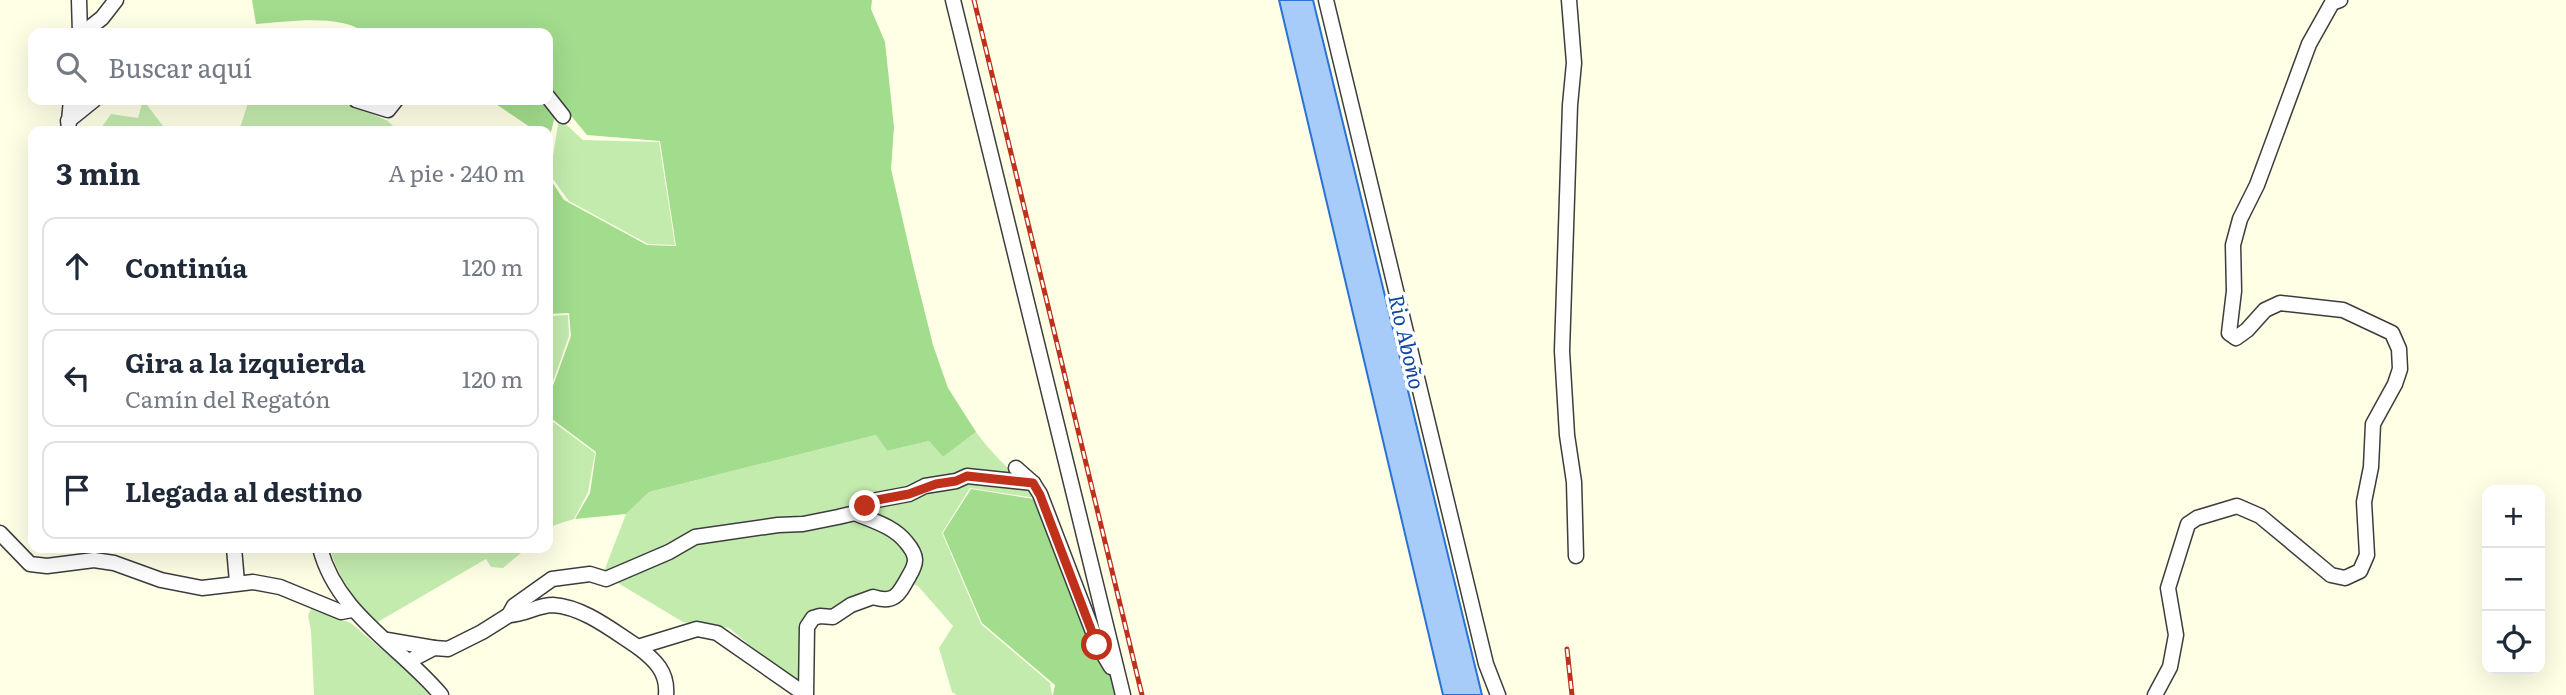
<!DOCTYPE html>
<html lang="es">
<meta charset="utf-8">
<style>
body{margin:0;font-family:Literata,serif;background:#f6f6f7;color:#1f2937}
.controls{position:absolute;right:21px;bottom:21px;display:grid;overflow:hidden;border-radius:14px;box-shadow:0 7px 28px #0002}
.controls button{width:63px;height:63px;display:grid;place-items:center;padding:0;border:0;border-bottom:2px solid #e0e1e3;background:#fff;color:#1f2937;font:35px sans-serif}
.stop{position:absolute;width:21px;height:21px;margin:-16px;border:5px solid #c0311b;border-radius:50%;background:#fff}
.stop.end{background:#c0311b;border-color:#fff;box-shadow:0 2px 7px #0008}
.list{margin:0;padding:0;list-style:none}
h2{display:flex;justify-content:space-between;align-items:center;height:91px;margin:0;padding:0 28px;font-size:30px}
h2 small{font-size:23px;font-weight:400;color:#747a83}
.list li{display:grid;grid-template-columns:46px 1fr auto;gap:21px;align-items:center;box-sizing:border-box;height:98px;margin:0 14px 14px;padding:0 14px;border:2px solid #e0e1e3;border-radius:14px}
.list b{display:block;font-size:26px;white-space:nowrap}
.list p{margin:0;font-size:23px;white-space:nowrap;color:#747a83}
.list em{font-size:23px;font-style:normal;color:#747a83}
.icon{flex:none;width:38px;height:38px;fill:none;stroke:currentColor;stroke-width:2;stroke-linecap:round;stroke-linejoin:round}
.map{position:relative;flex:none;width:2566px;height:695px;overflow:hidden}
.search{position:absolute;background:#fff;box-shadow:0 7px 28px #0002;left:28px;top:28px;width:525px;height:77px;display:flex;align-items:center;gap:18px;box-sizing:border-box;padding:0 24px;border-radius:14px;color:#747a83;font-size:26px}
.panel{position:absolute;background:#fff;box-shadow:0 7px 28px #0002;left:28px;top:126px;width:525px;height:427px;border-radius:14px}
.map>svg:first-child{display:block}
.green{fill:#c3ebae}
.forest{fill:#a2dc8d}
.water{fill:#a7ccfa;stroke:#2a72d5;stroke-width:2}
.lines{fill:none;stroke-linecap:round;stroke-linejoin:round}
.minor-casing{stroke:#3d3d3d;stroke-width:17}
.minor{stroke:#fff;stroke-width:14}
.rail-casing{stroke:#c0311b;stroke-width:5}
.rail{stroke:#fff;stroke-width:2.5;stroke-dasharray:8;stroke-linecap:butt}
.route{stroke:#c0311b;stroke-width:9}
.labels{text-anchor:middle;stroke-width:7;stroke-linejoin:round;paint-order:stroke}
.water-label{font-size:21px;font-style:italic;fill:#0e46a0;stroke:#fff}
</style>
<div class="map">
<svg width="2566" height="695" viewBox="0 0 2566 695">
<rect width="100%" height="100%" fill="#ffffe6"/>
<g class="green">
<polygon points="143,100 167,131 99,131 111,114 138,118"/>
<polygon points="249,100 341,100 388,121 398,131 239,131"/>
<polygon points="559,118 583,140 659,142 675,245 648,244 569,201 550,175"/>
<polygon points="568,315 569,336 548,396 548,316"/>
<polygon points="548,418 595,453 588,492 574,519 555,525 548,531"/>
<path d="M976,432C993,456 1016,474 1035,498L970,488L942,533L981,624L1050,683L1052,695H957L952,692L939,648L953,626L918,586L903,581L887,596L833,615L815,613L800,687L729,628L683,622L603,574L626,514L649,492L876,435L887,451L929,441L943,457Z"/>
<path d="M330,548H527L503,568L491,567L486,559L376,623C356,602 337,576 330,548Z"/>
<polygon points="311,609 351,623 408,672 429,695 314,695 311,630 308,616"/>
</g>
<g class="forest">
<path d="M252,0H872L871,9L885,42L894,127L891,169L914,269L933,345L948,388L976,432L943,457L929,441L887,451L876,435L649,492L626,514L575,519L590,493L596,452L548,416V400L571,336L569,313L548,314V281L552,276L548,271V176L564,200L647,245L676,246L660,141L587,135L548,88V33H365C341,13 286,22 256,24Z"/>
<polygon points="490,100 548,100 555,116 549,140 548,131 536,131"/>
<polygon points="971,489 1034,499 1094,653 1113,678 1118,695 1053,695 1055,685 982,623 943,533"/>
</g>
<polygon class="water" points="1279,0 1313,0 1482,695 1443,695"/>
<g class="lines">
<defs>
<g id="minor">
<polyline points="79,0 80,33"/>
<polyline points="953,0 1123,695"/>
<polyline points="1326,0 1486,664 1498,695"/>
<polyline points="1569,0 1574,63 1570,105 1562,351 1567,435 1574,482 1576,556"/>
<polyline points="83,33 102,18 116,0"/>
<polyline points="548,97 563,116"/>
<polyline points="356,100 388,110 396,100"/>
<polyline points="68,121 94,100"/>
<polyline points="68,131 71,100"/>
<polyline points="1016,468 1033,483 1040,494 1098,645 1111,667"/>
<polyline points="0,533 30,564 47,566 94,560 114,563 161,580 202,588 253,582 280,587 341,612 352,610"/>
<polyline points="234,548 237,582"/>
<path d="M320,548C337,614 399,645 441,695"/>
<path d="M509,615C525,615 537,605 553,605C584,607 613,631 638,647L697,629L717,633L806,695L807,627L813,618L820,616L833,617L851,605L873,597C895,604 899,594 909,576C917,563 918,556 906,542C893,526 873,521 855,513"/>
<polyline points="387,640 434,648"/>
<path d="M638,647C655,660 668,672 666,695"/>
<polyline points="409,661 434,648 448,649 482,632 509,615 514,606 552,579 590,574 606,579 669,552 695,537 778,525 803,524 838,517 855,513 877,500 909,494 925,486 956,481 967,476 1033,483"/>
<polyline points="2155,695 2170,667 2176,635 2168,588 2188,524 2197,518 2237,506 2260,516 2331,575 2345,578 2360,571 2367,555 2364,502 2371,467 2373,424 2395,384 2400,369 2399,349 2392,333 2343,310 2280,303 2265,310 2247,330 2236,338 2229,333 2234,291 2233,245 2240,219 2257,185 2309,44 2332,3 2340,0"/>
</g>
</defs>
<use href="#minor" class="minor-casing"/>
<use href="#minor" class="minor"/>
<defs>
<g id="rail">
<polyline points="974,0 1142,695"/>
<polyline points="1567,649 1572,695"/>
</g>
</defs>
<use href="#rail" class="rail-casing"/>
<use href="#rail" class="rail"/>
</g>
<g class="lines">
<polyline class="route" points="865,506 877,500 909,494 936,484 956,481 967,476 1033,483 1040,495 1097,645"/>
</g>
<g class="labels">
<g class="water-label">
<text transform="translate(1406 342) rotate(77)" y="7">Rio Aboño</text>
</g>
</g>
</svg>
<div class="controls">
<button>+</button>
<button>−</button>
<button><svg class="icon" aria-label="locate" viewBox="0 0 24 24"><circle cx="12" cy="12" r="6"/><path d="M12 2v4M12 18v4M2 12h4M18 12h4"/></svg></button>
</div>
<div class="stop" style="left:1097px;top:645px"></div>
<div class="stop end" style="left:865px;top:506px"></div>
<div class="search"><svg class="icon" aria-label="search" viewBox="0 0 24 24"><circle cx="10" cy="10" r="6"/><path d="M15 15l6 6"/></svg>Buscar aquí</div>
<section class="panel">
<h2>3 min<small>A pie · 240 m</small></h2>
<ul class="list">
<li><svg class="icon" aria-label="ahead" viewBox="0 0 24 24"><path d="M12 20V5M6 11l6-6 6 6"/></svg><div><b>Continúa</b></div><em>120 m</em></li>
<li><svg class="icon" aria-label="left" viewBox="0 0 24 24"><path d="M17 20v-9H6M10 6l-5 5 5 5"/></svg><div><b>Gira a la izquierda</b><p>Camín del Regatón</p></div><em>120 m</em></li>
<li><svg class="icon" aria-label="arrive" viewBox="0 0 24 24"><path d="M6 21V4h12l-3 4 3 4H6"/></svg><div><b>Llegada al destino</b></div></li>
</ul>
</section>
</div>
